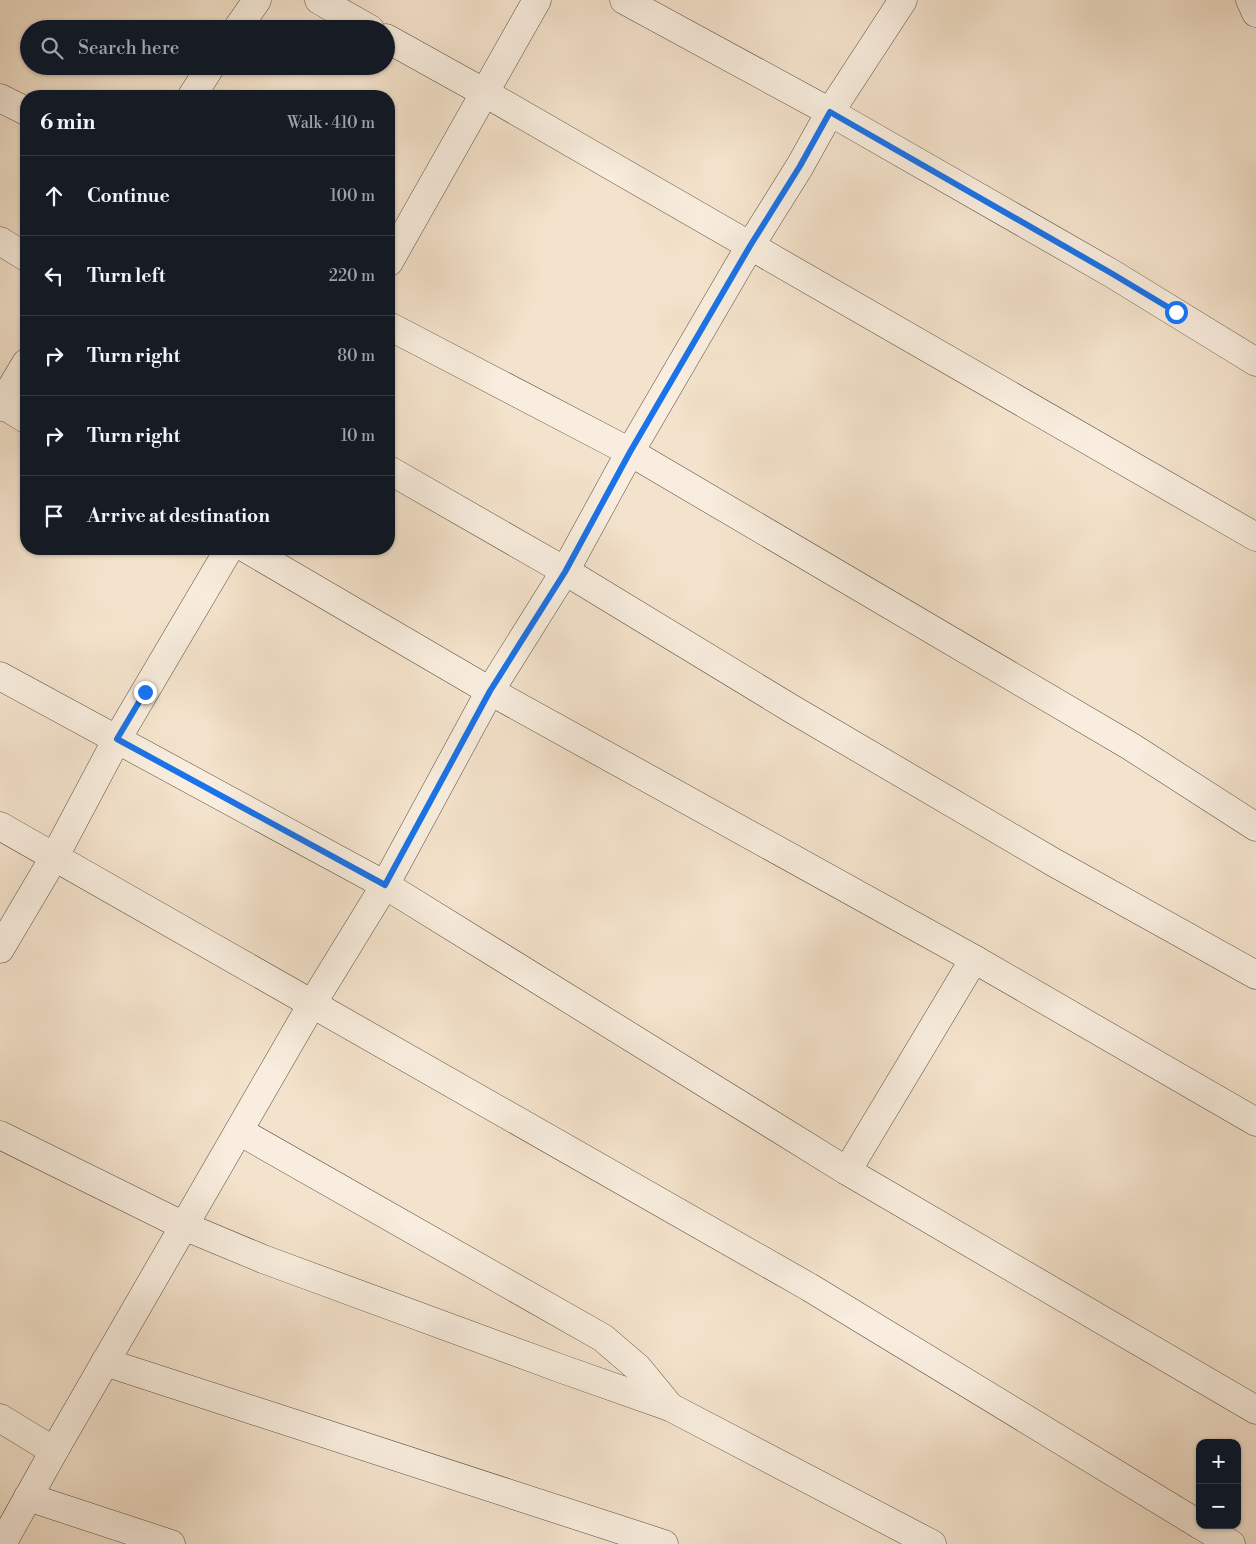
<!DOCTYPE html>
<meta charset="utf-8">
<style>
body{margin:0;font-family:"Libre Bodoni",serif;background:#20242c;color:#f1f3f6}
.controls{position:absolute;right:15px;bottom:15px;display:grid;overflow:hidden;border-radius:10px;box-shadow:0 1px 4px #0004}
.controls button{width:45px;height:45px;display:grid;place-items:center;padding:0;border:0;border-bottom:1px solid #363941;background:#171b24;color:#f1f3f6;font:25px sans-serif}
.stop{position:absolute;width:15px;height:15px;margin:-11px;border:4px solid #1a73e8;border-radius:50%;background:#fff}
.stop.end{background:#1a73e8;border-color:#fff;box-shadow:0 1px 5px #0008}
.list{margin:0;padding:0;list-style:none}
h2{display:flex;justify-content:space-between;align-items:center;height:65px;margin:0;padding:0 20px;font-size:21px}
h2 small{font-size:16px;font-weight:400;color:#9ea1a6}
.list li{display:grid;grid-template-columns:32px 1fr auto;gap:15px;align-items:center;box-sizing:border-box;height:80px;padding:0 20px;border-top:1px solid #363941}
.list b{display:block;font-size:19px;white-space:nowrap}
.list em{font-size:16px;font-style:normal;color:#9ea1a6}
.icon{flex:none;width:28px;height:28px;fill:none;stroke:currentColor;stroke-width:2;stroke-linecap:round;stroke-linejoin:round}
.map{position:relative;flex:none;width:1256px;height:1544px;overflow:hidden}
.search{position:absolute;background:#171b24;box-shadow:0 1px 4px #0004;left:20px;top:20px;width:375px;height:55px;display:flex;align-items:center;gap:12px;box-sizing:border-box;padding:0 18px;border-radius:28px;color:#9ea1a6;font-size:19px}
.panel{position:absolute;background:#171b24;box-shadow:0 1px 4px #0004;left:20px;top:90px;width:375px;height:465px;border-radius:20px}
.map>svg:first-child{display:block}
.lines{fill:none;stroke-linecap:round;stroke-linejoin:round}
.minor-casing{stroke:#5b4d40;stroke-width:29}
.minor{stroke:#f8edde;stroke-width:28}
.route{stroke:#1a73e8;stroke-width:6}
</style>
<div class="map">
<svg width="1256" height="1544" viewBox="0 0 1256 1544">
<rect width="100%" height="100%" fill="#f4e3cc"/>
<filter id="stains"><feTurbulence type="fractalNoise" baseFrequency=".004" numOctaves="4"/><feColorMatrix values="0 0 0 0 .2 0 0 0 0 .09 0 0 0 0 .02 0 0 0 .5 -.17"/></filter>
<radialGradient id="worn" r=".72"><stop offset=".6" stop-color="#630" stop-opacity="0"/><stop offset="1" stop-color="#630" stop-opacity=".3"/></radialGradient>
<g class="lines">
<defs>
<g id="minor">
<polyline points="319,0 370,29"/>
<polyline points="624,0 830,112 1111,273 1256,362"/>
<polyline points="1250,0 1256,13"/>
<polyline points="237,29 257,0"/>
<polyline points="386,38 485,93 1256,537"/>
<polyline points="192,96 211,66"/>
<polyline points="0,98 26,111"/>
<polyline points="0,241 26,257"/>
<polyline points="389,262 537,0"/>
<polyline points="389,326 630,452 1130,746 1256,827"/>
<polyline points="0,403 26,419"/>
<polyline points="0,407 26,363"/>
<polyline points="389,470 565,571 792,709 1053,862 1256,975"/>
<polyline points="247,549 490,691 974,959 1256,1122"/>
<polyline points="0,676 385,885 847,1171 1256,1410"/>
<polyline points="0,826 809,1287 1200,1525"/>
<polyline points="0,949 55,856 117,739 229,549"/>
<polyline points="239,1131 603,1338 638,1368 670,1407"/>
<polyline points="0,1135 184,1226 263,1259 562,1369 670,1407 932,1544"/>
<polyline points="847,1171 974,959"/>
<polyline points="105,1362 664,1544"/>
<polyline points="0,1418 54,1451"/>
<polyline points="28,1497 171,1544"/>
<polyline points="1200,1525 1231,1544"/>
<polyline points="2,1544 54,1451 312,1004 385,885 490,691 565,571 630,452 750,246 800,166 830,112 903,0"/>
</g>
</defs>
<use href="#minor" class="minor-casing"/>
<use href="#minor" class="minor"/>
</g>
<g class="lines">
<polyline class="route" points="145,692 117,739 385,885 490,691 565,572 630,452 750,246 800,166 830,112 1111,273 1176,312"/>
</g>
<rect width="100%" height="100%" filter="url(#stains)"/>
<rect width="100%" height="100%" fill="url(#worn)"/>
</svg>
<div class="controls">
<button>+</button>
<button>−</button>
</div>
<div class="stop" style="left:1176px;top:312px"></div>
<div class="stop end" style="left:145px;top:692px"></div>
<div class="search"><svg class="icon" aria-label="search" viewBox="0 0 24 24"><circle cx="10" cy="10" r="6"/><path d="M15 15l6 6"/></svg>Search here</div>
<section class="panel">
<h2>6 min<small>Walk · 410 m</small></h2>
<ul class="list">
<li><svg class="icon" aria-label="ahead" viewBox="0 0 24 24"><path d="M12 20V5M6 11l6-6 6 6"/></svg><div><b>Continue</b></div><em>100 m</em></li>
<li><svg class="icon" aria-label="left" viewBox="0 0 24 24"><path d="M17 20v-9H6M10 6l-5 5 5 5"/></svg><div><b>Turn left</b></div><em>220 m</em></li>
<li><svg class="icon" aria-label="right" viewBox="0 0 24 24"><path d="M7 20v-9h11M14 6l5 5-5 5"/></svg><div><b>Turn right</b></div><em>80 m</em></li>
<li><svg class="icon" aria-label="right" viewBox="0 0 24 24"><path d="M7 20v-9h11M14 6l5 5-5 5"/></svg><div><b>Turn right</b></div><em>10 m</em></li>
<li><svg class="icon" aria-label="arrive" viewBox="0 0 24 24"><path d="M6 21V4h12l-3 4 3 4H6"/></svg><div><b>Arrive at destination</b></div></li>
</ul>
</section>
</div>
